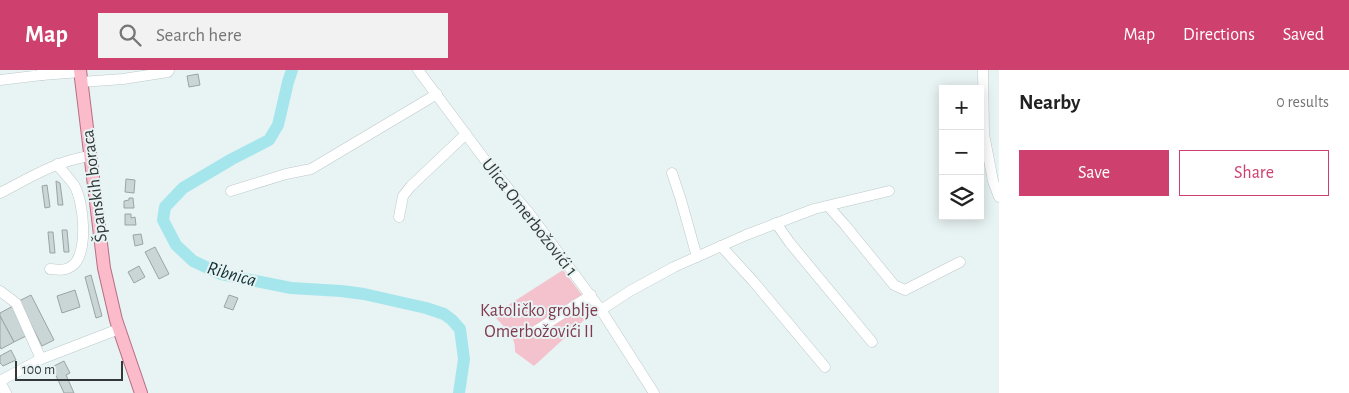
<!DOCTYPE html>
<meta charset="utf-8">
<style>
body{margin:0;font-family:"Alegreya Sans",sans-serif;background:#f2f2f2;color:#222}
.controls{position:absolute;right:15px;top:15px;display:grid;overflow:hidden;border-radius:0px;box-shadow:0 2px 12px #0003}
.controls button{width:45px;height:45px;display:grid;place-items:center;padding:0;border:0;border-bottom:1px solid #e0e0e0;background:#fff;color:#222;font:25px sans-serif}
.scale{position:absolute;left:15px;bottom:12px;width:108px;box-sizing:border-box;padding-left:5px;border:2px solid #333838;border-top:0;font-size:14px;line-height:18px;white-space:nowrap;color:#333838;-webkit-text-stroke:4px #e8f3f4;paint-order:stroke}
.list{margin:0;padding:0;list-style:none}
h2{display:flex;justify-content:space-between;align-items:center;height:65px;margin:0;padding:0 20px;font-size:21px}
h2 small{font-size:16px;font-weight:400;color:#767676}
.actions{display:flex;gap:10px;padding:15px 20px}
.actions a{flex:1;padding:11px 0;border:1px solid #ce416f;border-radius:0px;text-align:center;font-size:18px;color:#ce416f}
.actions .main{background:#ce416f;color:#fff}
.icon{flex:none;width:28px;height:28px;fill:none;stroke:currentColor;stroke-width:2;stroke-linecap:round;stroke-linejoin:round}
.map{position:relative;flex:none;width:999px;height:323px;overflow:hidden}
header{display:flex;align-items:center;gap:30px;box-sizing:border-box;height:70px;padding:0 25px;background:#ce416f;color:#fff}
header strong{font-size:24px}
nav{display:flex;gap:28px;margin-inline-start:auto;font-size:18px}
.search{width:350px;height:45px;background:#f2f2f2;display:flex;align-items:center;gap:12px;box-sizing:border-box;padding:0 18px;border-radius:0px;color:#767676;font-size:19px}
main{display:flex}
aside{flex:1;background:#fff}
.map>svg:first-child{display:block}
.green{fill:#f4c2cc}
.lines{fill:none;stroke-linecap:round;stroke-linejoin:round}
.river{stroke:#a5e6ec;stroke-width:12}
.building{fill:#cad5d6;stroke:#9aa4a5}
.minor-casing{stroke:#bdc9ca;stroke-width:11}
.major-casing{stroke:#b46f81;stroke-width:14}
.minor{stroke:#fff;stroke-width:10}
.major{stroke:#fcbbcb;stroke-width:12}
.labels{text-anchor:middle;stroke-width:4;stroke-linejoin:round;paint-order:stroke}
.street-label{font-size:18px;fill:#333838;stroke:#e8f3f4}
.park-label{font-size:18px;fill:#7f3b4d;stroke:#e8f3f4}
.water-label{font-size:19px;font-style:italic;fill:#0f3033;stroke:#e8f3f4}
</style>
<header>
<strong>Map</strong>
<div class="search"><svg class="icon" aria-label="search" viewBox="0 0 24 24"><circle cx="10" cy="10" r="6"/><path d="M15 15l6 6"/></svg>Search here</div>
<nav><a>Map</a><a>Directions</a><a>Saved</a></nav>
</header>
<main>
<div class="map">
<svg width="999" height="323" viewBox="0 0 999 323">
<rect width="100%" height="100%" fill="#e8f3f4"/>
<path class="green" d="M563,200L594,241L534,296L515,282C516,265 504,257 493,245Z"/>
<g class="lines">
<polyline class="river" points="292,0 288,12 278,55 269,70 232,89 183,118 165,137 163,150 176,175 193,191 221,204 291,218 341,221 364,224 426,238 444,244 452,250 460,259 464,289 459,323"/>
</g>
<g class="building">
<polygon points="198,4 200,15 189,17 187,6"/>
<polygon points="126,109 135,110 134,123 125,122"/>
<polygon points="56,111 60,113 63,135 58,135"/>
<polygon points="47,115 50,137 45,138 42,116"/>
<polygon points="129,128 133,128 134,138 124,138 124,131 129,130"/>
<polygon points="125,144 131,144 131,148 135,147 136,155 125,155"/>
<polygon points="62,160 67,160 69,182 64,182"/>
<polygon points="48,162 53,162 55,183 50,183"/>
<polygon points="141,164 143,174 135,176 133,165"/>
<polygon points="155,177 169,204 159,209 145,182"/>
<polygon points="139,196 145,207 134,213 128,202"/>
<polygon points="91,205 102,246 96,248 85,207"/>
<polygon points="75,220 80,237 62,243 57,226"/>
<polygon points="31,225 54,270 42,276 19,231"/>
<polygon points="229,225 238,228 233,240 224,237"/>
<polygon points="13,236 28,265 14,272 0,246 0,243"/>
<polygon points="0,246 14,272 1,279 0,276"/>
<polygon points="11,280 16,290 3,296 0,293 0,286"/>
<polygon points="64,291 70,303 66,305 74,323 64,323 52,297"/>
</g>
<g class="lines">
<defs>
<g id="minor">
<polyline points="418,0 491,98 529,143 601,240 654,323"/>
<polyline points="983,0 984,64 993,111 999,127"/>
<polyline points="42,5 80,2"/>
<polyline points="0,10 42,5 42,0"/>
<polyline points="81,12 123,9 168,2 169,0"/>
<polyline points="672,103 681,130 697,187"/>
<polyline points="231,121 286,104 311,99 437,24"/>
<path d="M0,123C29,108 58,90 91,86"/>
<polyline points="828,136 845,155 894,215 905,220 960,192"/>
<polyline points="399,147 403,126 411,116 466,64"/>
<polyline points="776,153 790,173 872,272"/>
<polyline points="721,176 753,211 825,297"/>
<path d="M50,199C58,200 65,201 72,196C89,184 84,131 74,115C69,108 62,101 57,94"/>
<polyline points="0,221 16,233 41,289"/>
<polyline points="601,240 630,221 674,197 746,165 814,139 889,121"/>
<polyline points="534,262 591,225"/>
<polyline points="0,311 41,289 119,259"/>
<polyline points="0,312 6,323"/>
</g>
<polyline id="major" points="80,0 104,198 116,250 141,323"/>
</defs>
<use href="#minor" class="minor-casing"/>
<use href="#major" class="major-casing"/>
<use href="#minor" class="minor"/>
<use href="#major" class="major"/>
</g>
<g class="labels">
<g class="street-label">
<text transform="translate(94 116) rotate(-97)" y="6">Španskih boraca</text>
<text transform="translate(530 147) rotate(52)" y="6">Ulica Omerbožovići 1</text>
</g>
<g class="park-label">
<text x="539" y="246">Katoličko groblje<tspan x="539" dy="21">Omerbožovići II</tspan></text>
</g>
<g class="water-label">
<text transform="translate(232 203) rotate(16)" y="7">Ribnica</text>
</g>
</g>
</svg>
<div class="controls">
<button>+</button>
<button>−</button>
<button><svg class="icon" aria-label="layers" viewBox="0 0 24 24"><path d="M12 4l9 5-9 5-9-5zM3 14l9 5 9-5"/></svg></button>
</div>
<div class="scale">100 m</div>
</div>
<aside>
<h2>Nearby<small>0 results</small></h2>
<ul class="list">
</ul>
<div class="actions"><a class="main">Save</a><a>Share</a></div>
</aside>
</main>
